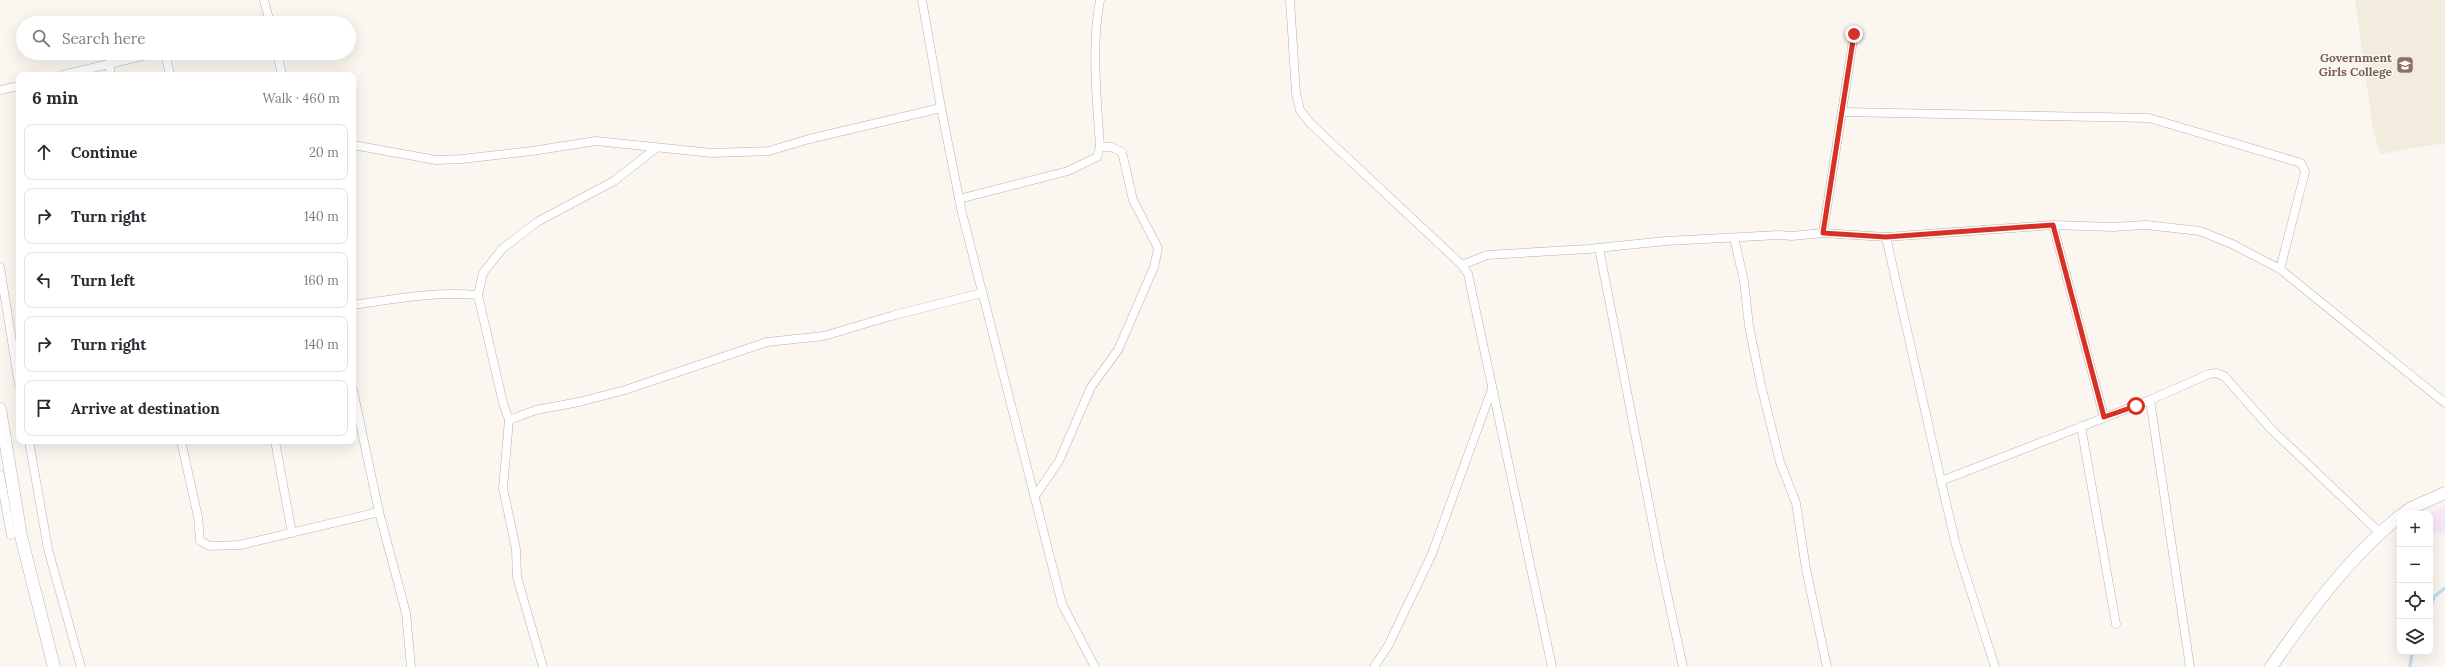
<!DOCTYPE html>
<meta charset="utf-8">
<style>
body{margin:0;font-family:Lora,serif;background:#f7f7f7;color:#2b2b33}
.controls{position:absolute;right:12px;bottom:12px;display:grid;overflow:hidden;border-radius:8px;box-shadow:0 4px 16px #0002}
.controls button{width:36px;height:36px;display:grid;place-items:center;padding:0;border:0;border-bottom:1px solid #e1e1e2;background:#fff;color:#2b2b33;font:20px sans-serif}
.stop{position:absolute;width:12px;height:12px;margin:-9px;border:3px solid #d93025;border-radius:50%;background:#fff}
.stop.end{background:#d93025;border-color:#fff;box-shadow:0 1px 4px #0008}
.list{margin:0;padding:0;list-style:none}
h2{display:flex;justify-content:space-between;align-items:center;height:52px;margin:0;padding:0 16px;font-size:17px}
h2 small{font-size:13px;font-weight:400;color:#7c7c81}
.list li{display:grid;grid-template-columns:26px 1fr auto;gap:12px;align-items:center;box-sizing:border-box;height:56px;margin:0 8px 8px;padding:0 8px;border:1px solid #e1e1e2;border-radius:8px}
.list b{display:block;font-size:15px;white-space:nowrap}
.list em{font-size:13px;font-style:normal;color:#7c7c81}
.icon{flex:none;width:22px;height:22px;fill:none;stroke:currentColor;stroke-width:2;stroke-linecap:round;stroke-linejoin:round}
.map{position:relative;flex:none;width:2445px;height:667px;overflow:hidden}
.search{position:absolute;background:#fff;box-shadow:0 4px 16px #0002;left:16px;top:16px;width:340px;height:44px;display:flex;align-items:center;gap:10px;box-sizing:border-box;padding:0 14px;border-radius:22px;color:#7c7c81;font-size:15px}
.panel{position:absolute;background:#fff;box-shadow:0 4px 16px #0002;left:16px;top:72px;width:340px;height:372px;border-radius:8px}
.map>svg:first-child{display:block}
.commercial{fill:#f9e7f8}
.built{fill:#f2ecde}
.lines{fill:none;stroke-linecap:round;stroke-linejoin:round}
.stream{stroke:#badef4;stroke-width:3}
.street-casing{stroke:#b5b2ab;stroke-width:9}
.secondary-casing{stroke:#b5b2ab;stroke-width:13}
.street{stroke:#fff;stroke-width:8}
.secondary{stroke:#fff;stroke-width:12}
.route{stroke:#d93025;stroke-width:5}
.labels{text-anchor:middle;stroke-width:3;stroke-linejoin:round;paint-order:stroke}
.education-label{font-size:12px;font-weight:bold;fill:#785e54;stroke:#fbf7f0;text-anchor:end}
</style>
<div class="map">
<svg width="2445" height="667" viewBox="0 0 2445 667">
<rect width="100%" height="100%" fill="#fbf7f0"/>
<polygon class="commercial" points="2445,505 2445,533 2430,532 2429,514"/>
<polygon class="built" points="2355,0 2445,0 2445,143 2380,154 2373,130"/>
<g class="lines">
<g class="stream">
<polyline points="2430,608 2435,596 2445,588"/>
<polyline points="2410,667 2412,652"/>
</g>
<defs>
<g id="street">
<polyline points="264,0 270,23"/>
<polyline points="922,0 941,108 962,213 1062,604 1095,667"/>
<polyline points="1290,0 1296,93 1300,110 1310,123 1462,265 1468,274 1552,667"/>
<polyline points="165,53 170,75"/>
<polyline points="277,53 282,75"/>
<polyline points="109,64 111,75"/>
<polyline points="63,75 155,53"/>
<polyline points="0,90 19,86"/>
<polyline points="1842,112 2149,118 2301,163 2305,172 2280,269"/>
<polyline points="353,145 436,160 462,159 532,151 596,141 712,153 769,151 809,139 941,108"/>
<polyline points="656,148 614,181 537,222 502,249 483,273 478,295 503,403 509,420 536,410 579,402 625,390 767,342 824,336 891,316 982,293"/>
<path d="M959,199L1068,171L1097,157L1100,147C1097,99 1091,47 1100,0"/>
<polyline points="2053,225 2104,417"/>
<polyline points="1823,233 1854,34"/>
<polyline points="1886,237 1941,481"/>
<polyline points="1734,238 1744,281 1749,326 1761,385 1780,462 1796,503 1806,569 1827,667"/>
<polyline points="1599,248 1660,561 1683,667"/>
<polyline points="1462,265 1487,255 1588,249 1666,241 1779,235 1792,236 1823,233 1886,237 2053,225 2113,227 2146,225 2200,231 2232,244 2280,269 2445,403"/>
<polyline points="0,267 19,385"/>
<path d="M353,305C394,299 436,291 478,295"/>
<polyline points="353,390 379,512 406,613 411,667"/>
<polyline points="2150,400 2190,667"/>
<polyline points="509,420 503,488 516,549 517,577 543,667"/>
<polyline points="2081,426 2116,624"/>
<polyline points="29,441 48,549 81,667"/>
<polyline points="181,441 198,517 200,541 210,546 240,545 379,512"/>
<polyline points="275,441 292,533"/>
<polyline points="0,475 11,535"/>
<polyline points="1035,496 1059,461 1091,387 1118,350 1154,267 1158,248 1133,200 1122,152 1111,147 1100,147"/>
<polyline points="1374,667 1388,646 1432,554 1492,389"/>
<polyline points="1995,667 1956,545 1941,481 2150,400 2209,374 2216,373 2224,376 2271,429 2380,533"/>
</g>
<g id="secondary">
<polyline points="0,409 21,536 54,667"/>
<polyline points="2403,514 2411,508 2445,493"/>
<path d="M2271,667C2309,612 2348,558 2400,516"/>
</g>
</defs>
<use href="#street" class="street-casing"/>
<use href="#secondary" class="secondary-casing"/>
<use href="#street" class="street"/>
<use href="#secondary" class="secondary"/>
</g>
<g class="lines">
<polyline class="route" points="1854,34 1823,233 1886,237 2053,225 2104,417 2136,406"/>
</g>
<defs>
<symbol id="school-square" viewBox="-11 -11 22 22"><rect x="-9" y="-9" width="18" height="18" rx="4" fill="#8d6e63" stroke="#fbf7f0"/><path d="M0-5L7-2L0 1L-7-2ZM-4 1L0 2.5L4 1V4Q0 6-4 4Z" fill="#fff"/></symbol>
</defs>
<g fill-rule="evenodd">
<use href="#school-square" x="2395" y="55" width="20" height="20"/>
</g>
<g class="labels">
<g class="education-label">
<text x="2392" y="62">Government<tspan x="2392" dy="14">Girls College</tspan></text>
</g>
</g>
</svg>
<div class="controls">
<button>+</button>
<button>−</button>
<button><svg class="icon" aria-label="locate" viewBox="0 0 24 24"><circle cx="12" cy="12" r="6"/><path d="M12 2v4M12 18v4M2 12h4M18 12h4"/></svg></button>
<button><svg class="icon" aria-label="layers" viewBox="0 0 24 24"><path d="M12 4l9 5-9 5-9-5zM3 14l9 5 9-5"/></svg></button>
</div>
<div class="stop" style="left:2136px;top:406px"></div>
<div class="stop end" style="left:1854px;top:34px"></div>
<div class="search"><svg class="icon" aria-label="search" viewBox="0 0 24 24"><circle cx="10" cy="10" r="6"/><path d="M15 15l6 6"/></svg>Search here</div>
<section class="panel">
<h2>6 min<small>Walk · 460 m</small></h2>
<ul class="list">
<li><svg class="icon" aria-label="ahead" viewBox="0 0 24 24"><path d="M12 20V5M6 11l6-6 6 6"/></svg><div><b>Continue</b></div><em>20 m</em></li>
<li><svg class="icon" aria-label="right" viewBox="0 0 24 24"><path d="M7 20v-9h11M14 6l5 5-5 5"/></svg><div><b>Turn right</b></div><em>140 m</em></li>
<li><svg class="icon" aria-label="left" viewBox="0 0 24 24"><path d="M17 20v-9H6M10 6l-5 5 5 5"/></svg><div><b>Turn left</b></div><em>160 m</em></li>
<li><svg class="icon" aria-label="right" viewBox="0 0 24 24"><path d="M7 20v-9h11M14 6l5 5-5 5"/></svg><div><b>Turn right</b></div><em>140 m</em></li>
<li><svg class="icon" aria-label="arrive" viewBox="0 0 24 24"><path d="M6 21V4h12l-3 4 3 4H6"/></svg><div><b>Arrive at destination</b></div></li>
</ul>
</section>
</div>
